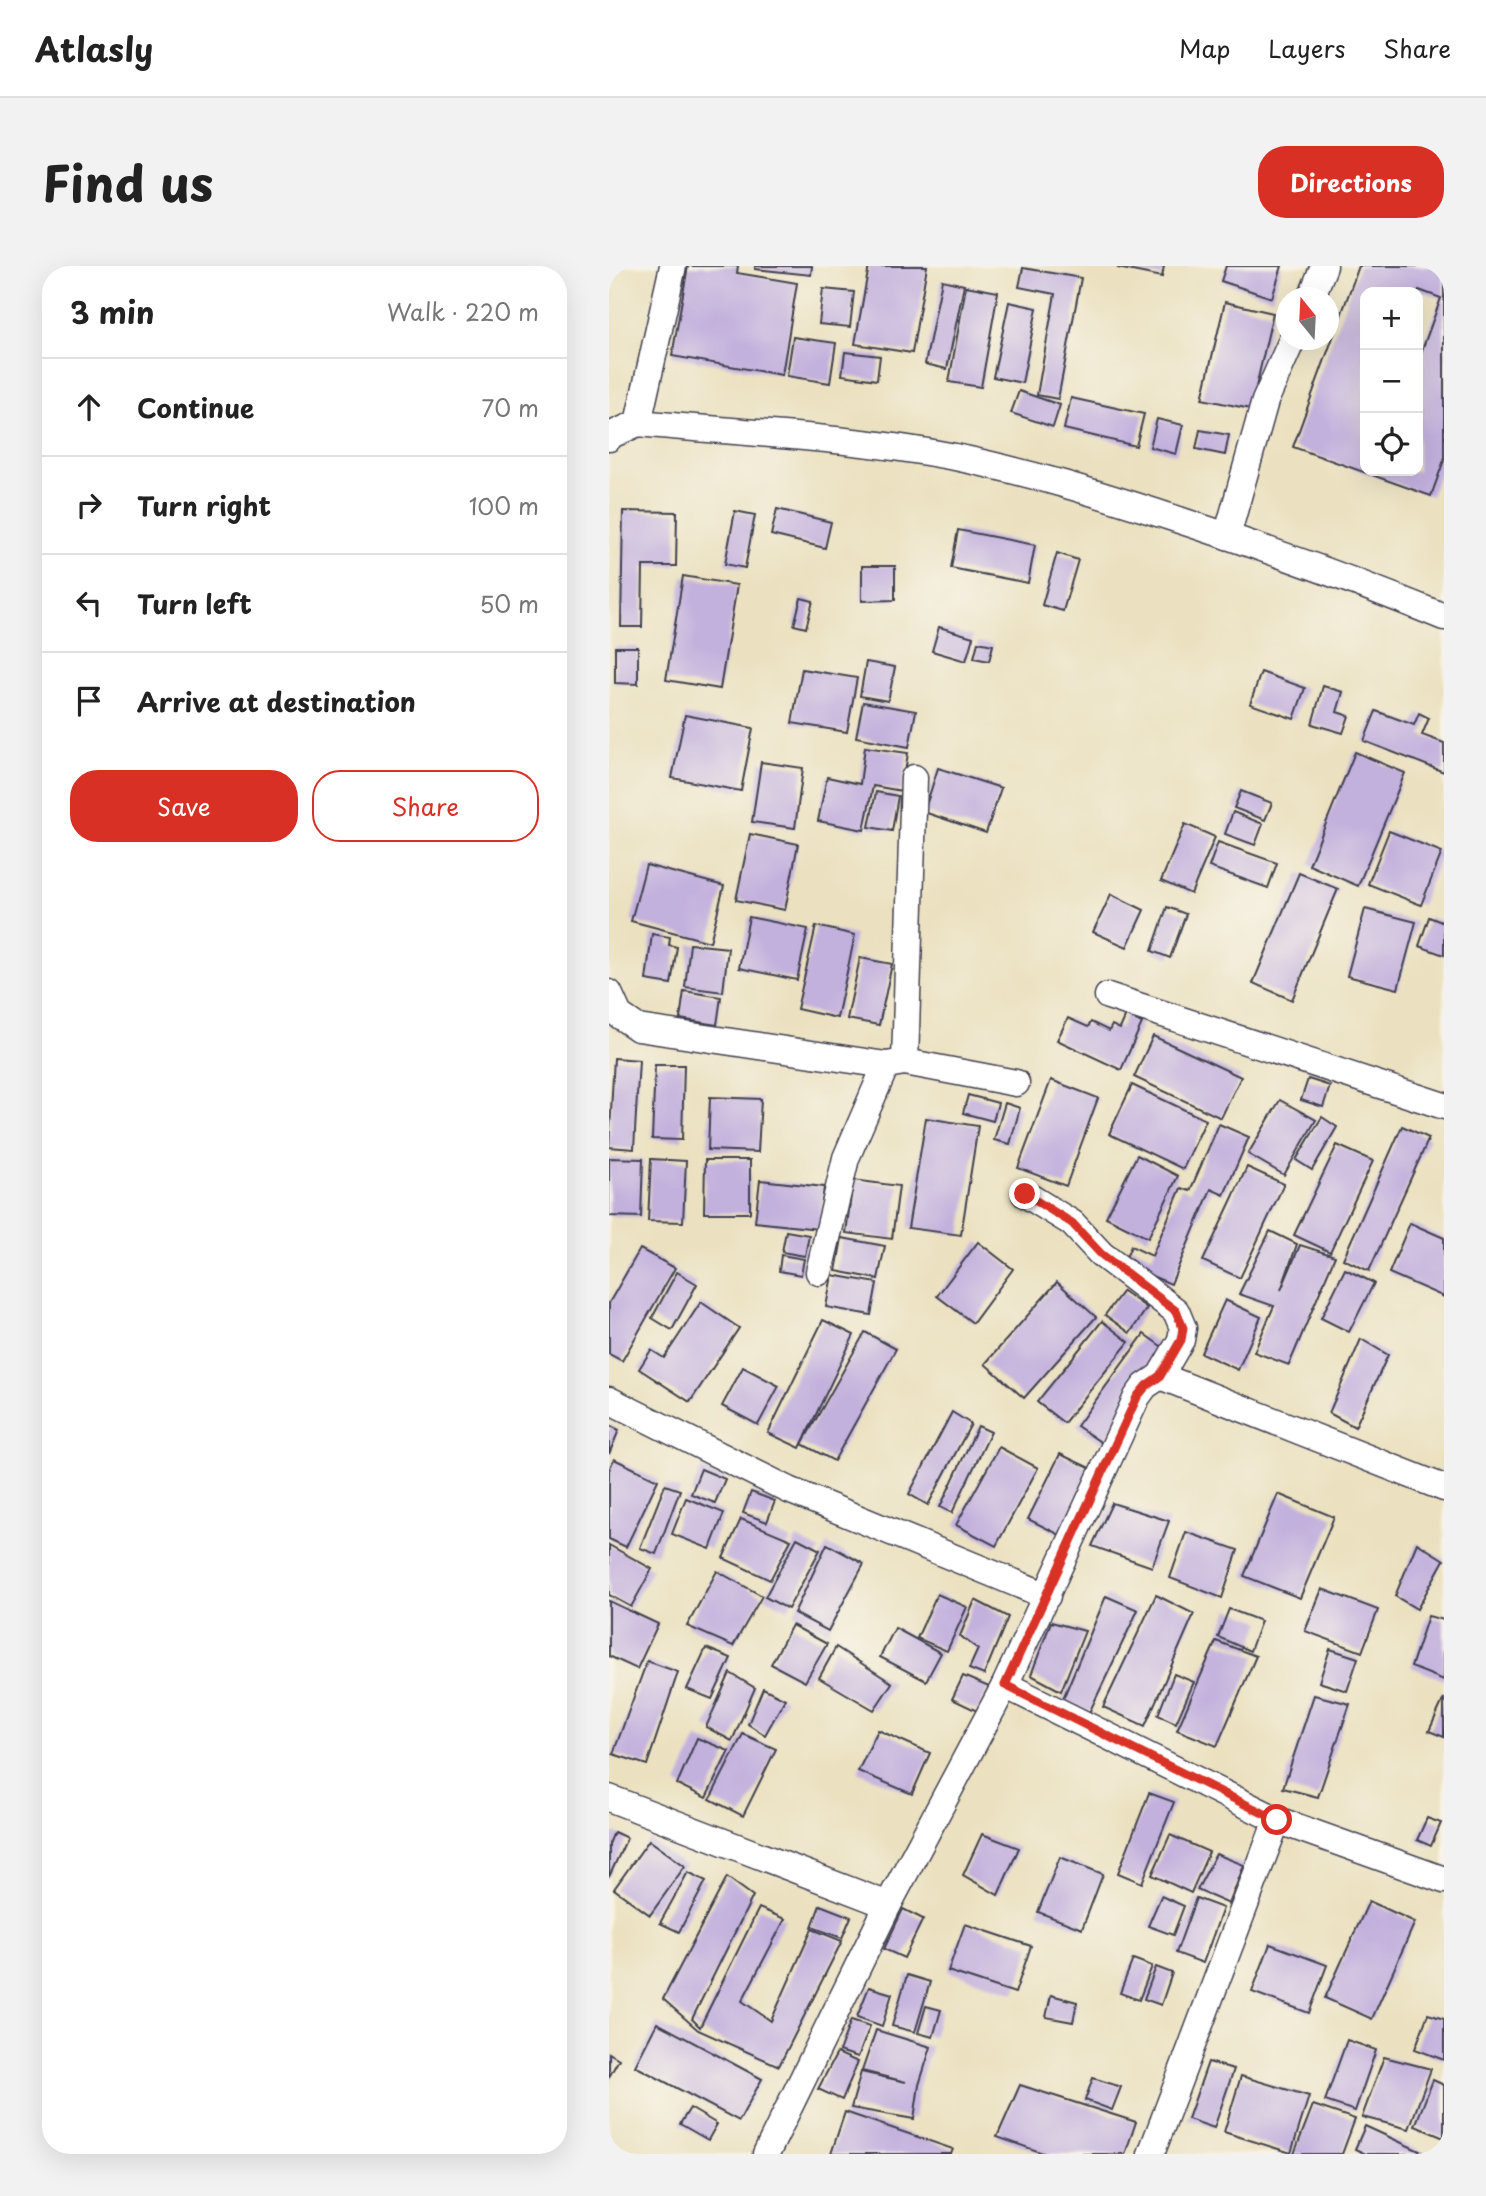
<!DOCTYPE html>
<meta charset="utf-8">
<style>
body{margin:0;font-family:"Playpen Sans",sans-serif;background:#f2f2f2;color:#222}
.controls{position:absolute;right:21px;top:21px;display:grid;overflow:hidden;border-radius:14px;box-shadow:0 7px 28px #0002}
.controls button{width:63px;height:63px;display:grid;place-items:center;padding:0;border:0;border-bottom:2px solid #e0e0e0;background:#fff;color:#222;font:35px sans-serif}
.compass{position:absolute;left:667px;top:21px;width:63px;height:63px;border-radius:50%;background:#fff;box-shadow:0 7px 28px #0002;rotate:342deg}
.stop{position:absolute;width:21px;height:21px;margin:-16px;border:5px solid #d93025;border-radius:50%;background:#fff}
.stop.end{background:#d93025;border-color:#fff;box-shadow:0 2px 7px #0008}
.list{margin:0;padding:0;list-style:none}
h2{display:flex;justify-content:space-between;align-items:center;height:91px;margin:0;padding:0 28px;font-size:30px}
h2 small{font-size:23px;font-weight:400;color:#767676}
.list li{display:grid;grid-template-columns:46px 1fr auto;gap:21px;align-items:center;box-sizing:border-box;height:98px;padding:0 28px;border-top:2px solid #e0e0e0}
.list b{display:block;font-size:26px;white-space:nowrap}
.list em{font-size:23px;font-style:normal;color:#767676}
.actions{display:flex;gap:14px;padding:21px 28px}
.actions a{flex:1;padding:16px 0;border:2px solid #d93025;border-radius:28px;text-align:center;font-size:24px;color:#d93025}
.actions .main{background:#d93025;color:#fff}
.icon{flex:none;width:38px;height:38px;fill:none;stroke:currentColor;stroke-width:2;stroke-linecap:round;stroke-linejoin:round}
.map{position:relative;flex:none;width:835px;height:1888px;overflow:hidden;border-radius:28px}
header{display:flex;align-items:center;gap:42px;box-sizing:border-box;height:98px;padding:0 35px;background:#fff;border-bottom:2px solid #e0e0e0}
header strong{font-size:33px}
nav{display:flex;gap:38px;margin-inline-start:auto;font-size:24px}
.intro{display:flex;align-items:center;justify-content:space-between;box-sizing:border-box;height:168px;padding:0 42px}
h1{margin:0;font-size:49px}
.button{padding:18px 32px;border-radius:28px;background:#d93025;color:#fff;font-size:24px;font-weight:700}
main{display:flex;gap:42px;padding:0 42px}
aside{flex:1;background:#fff;border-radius:28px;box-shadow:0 7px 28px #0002}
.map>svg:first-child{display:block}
.building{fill:#c2b0dd;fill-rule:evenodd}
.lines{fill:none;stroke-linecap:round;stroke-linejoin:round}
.minor-casing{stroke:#403f4f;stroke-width:29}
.minor{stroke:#fff;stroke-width:26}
.route{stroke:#d93025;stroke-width:9}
</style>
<header>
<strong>Atlasly</strong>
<nav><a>Map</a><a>Layers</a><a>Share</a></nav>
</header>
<div class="intro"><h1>Find us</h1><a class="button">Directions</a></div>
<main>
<aside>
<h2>3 min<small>Walk · 220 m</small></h2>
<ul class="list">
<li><svg class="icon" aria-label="ahead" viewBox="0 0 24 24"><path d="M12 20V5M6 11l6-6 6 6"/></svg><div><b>Continue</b></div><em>70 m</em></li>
<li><svg class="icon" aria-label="right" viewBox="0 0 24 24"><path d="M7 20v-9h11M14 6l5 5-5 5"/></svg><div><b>Turn right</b></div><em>100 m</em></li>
<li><svg class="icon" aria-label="left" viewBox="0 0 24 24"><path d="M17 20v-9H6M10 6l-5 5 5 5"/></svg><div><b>Turn left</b></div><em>50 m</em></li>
<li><svg class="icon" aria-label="arrive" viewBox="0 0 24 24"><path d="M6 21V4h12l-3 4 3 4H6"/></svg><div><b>Arrive at destination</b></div></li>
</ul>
<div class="actions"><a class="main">Save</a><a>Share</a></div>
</aside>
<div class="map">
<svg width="835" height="1888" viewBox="0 0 835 1888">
<rect width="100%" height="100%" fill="#f7f3e8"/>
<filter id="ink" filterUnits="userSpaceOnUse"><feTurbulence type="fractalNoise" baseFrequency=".0143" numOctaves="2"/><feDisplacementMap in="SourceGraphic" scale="14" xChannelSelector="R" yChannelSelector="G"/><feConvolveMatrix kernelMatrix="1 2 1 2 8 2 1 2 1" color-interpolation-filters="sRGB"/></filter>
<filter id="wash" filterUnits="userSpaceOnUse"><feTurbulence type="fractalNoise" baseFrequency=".00686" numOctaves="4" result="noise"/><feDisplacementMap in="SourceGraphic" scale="28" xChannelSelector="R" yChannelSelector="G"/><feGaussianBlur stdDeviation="1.57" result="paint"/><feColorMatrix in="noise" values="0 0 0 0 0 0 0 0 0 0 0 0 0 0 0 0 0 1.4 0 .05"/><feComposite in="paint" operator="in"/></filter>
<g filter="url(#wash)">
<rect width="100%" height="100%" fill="#ebe1c0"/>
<g id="blocks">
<g class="building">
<polygon points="79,0 129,0 128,7 188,17 173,109 63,90"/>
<polygon points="146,0 203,0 202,9 146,3"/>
<polygon points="260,0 318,0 303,87 246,78"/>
<polygon points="510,0 555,0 553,11 509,2"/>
<polygon points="617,0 673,0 663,32 612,15"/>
<path d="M750,0H835V194L822,230L684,181ZM810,24L832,32L809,95V205H756V26H809Z"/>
<polygon points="414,2 472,12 449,133 428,129 446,28 410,21"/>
<polygon points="333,14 355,19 338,103 316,98"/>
<polygon points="357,20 389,26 372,121 340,116"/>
<polygon points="214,23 245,26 241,61 210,58"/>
<polygon points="400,36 428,42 413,117 384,111"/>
<polygon points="616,36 664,47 642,143 593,133"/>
<polygon points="184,71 227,77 221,117 178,110"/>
<polygon points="236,86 271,90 268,114 233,109"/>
<polygon points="410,125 451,139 444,161 402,147"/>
<polygon points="462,132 535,148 527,180 455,163"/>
<polygon points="548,153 574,159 567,188 541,181"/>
<polygon points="591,164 620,169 616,189 587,183"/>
<polygon points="168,243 222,256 216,282 162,269"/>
<polygon points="14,245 68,246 67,300 34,300 33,361 12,361"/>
<polygon points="126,245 146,249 136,302 116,298"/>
<polygon points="349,264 426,279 419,317 342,302"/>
<polygon points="448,287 469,294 454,345 433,339"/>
<polygon points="253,300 286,300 286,334 253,335"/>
<polygon points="74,310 128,319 111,423 57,414"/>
<polygon points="192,332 204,335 197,362 185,359"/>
<polygon points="330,361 364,371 357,395 323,385"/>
<polygon points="369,376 384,379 380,395 365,392"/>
<polygon points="6,381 29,381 29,418 6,417"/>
<polygon points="257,396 286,401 279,435 251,430"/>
<polygon points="193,403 248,412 238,466 183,457"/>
<polygon points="652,406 696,422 685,453 641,438"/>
<polygon points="714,420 734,426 728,446 740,450 734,467 703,458"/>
<polygon points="254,436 307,445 300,481 247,471"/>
<polygon points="767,445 805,459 810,447 820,452 813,469 835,477 835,506 755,475"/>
<polygon points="76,449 144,462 132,525 63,512"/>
<polygon points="256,481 299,487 293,525 264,520 255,564 209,555 218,511 251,518"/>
<polygon points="746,486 796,507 749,620 700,599"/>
<polygon points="152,496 194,502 186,562 143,556"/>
<polygon points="329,502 392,522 377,567 315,546"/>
<polygon points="632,525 663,537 656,554 625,542"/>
<polygon points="267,526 289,530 283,565 260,561"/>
<polygon points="624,546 654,558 646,579 616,568"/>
<polygon points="576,558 606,571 582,628 552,615"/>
<polygon points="780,565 833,586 812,639 759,618"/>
<polygon points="141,568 189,578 176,644 127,634"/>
<polygon points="609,576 668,597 659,622 600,601"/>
<polygon points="37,599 115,620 101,676 22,655"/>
<polygon points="690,607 729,623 683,734 644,717"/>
<polygon points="502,628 535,644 518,681 484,666"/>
<polygon points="558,641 577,648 561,692 543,685"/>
<polygon points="756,643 807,656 789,723 738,710"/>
<polygon points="140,651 199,663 188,714 130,702"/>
<polygon points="820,651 835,657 835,689 810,680"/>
<polygon points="207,660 246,669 228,752 188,743"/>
<polygon points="43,668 61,671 60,679 68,681 62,718 37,714"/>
<polygon points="81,678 119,682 114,726 76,721"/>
<polygon points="251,692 283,698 270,759 238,753"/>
<polygon points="75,725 112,731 108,759 71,753"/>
<polygon points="517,749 533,757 512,804 448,774 459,752 479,761 482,756 500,765 503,759 511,763"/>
<polygon points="544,770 632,811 612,852 525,811"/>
<polygon points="5,792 30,794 25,883 0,881"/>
<polygon points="46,799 75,799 73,874 43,873"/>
<polygon points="699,813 721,820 714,841 692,834"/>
<polygon points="442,814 489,832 457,920 409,902"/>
<polygon points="523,819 597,854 574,903 500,868"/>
<polygon points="359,829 389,837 384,855 354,847"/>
<polygon points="101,831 152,833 149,886 99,884"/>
<polygon points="671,834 707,854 675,909 639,888"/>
<polygon points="396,837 411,842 401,878 385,874"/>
<polygon points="713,851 728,861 703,904 687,894"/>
<polygon points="317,852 369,860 352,969 299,962"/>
<polygon points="610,858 640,871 615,929 602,923 562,1018 514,998 522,980 543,990 572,922 581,925"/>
<polygon points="793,860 820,872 760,1005 734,993"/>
<polygon points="728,879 764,895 721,986 685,969"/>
<polygon points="528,889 569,910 539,972 497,951"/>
<polygon points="0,892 34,893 32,951 0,950"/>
<polygon points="42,893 77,895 74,956 39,955"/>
<polygon points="96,894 141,894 141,947 95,947"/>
<polygon points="638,901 675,918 631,1012 594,995"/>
<polygon points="151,914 215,921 210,963 146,956"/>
<polygon points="244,914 290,920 283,973 237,967"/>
<polygon points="801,957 835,972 835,1031 780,1007"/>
<polygon points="177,965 200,969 196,990 173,986"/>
<polygon points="661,965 688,978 672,1024 691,979 726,990 680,1099 645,1086 665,1040 630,1028"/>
<polygon points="233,972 276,980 269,1013 227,1005"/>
<polygon points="369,976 404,1003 364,1057 328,1030"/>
<polygon points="31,983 66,1002 13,1095 0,1088 0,1037"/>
<polygon points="172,989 195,993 192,1009 170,1005"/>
<polygon points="736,1003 765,1017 740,1066 712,1052"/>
<polygon points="68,1006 88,1018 63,1064 43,1052"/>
<polygon points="223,1009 268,1017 262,1049 217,1041"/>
<polygon points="448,1016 487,1051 415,1132 376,1098"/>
<polygon points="514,1025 538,1042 521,1067 496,1049"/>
<polygon points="616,1034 652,1051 629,1104 592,1087"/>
<polygon points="92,1036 130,1062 81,1136 30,1103 42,1084 55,1092"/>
<polygon points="214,1054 245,1069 191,1182 159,1167"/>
<polygon points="493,1055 520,1076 455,1157 428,1136"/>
<polygon points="256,1066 287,1083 225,1195 193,1178"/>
<polygon points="535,1068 559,1085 493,1177 468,1160"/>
<polygon points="752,1073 779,1089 746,1161 720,1147"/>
<polygon points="134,1101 170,1120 149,1159 113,1140"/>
<polygon points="343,1146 362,1158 319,1239 300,1228"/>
<polygon points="0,1159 10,1164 0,1188"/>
<polygon points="369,1160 382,1166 343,1247 331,1241"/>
<polygon points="390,1181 429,1202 387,1280 347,1259"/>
<polygon points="451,1188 485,1204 453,1270 419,1253"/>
<polygon points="5,1193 49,1214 17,1281 0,1273 0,1204"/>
<polygon points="92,1203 116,1213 106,1237 82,1228"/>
<polygon points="56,1219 71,1224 47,1288 31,1282"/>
<polygon points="142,1226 166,1235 158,1256 134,1247"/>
<polygon points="669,1228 725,1251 691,1332 635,1310"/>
<polygon points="77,1232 115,1247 101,1283 63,1268"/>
<polygon points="503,1237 560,1255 543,1301 483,1280"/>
<polygon points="132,1253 182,1274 161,1314 114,1292"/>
<polygon points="577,1266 629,1284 613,1332 561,1312"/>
<polygon points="188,1272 211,1284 179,1343 156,1331"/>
<polygon points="808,1277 835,1294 808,1343 786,1330"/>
<polygon points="218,1278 255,1298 219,1365 185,1347"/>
<polygon points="0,1279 43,1303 22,1341 0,1329"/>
<polygon points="108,1305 153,1330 124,1380 78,1360"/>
<polygon points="713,1323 769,1344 753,1386 696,1365"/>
<polygon points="328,1328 358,1341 338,1385 308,1372"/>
<polygon points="547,1329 585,1348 536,1460 494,1441"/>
<polygon points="497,1330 529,1344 480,1447 453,1435"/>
<polygon points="366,1334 399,1351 375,1409 360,1403 369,1383 351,1370"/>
<polygon points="0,1335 49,1358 28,1403 0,1390"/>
<polygon points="620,1343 652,1355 641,1385 609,1371"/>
<polygon points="819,1350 835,1354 835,1414 802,1401"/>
<polygon points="442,1356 476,1365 452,1425 422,1409"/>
<polygon points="183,1359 218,1378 196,1416 162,1398"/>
<polygon points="286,1362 332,1387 317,1415 271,1391"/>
<polygon points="607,1375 647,1390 608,1480 568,1464"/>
<polygon points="227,1381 283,1417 265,1444 210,1412"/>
<polygon points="97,1382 122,1392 103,1433 78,1423"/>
<polygon points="721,1383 749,1392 738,1425 710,1416"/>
<polygon points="38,1395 69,1406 38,1499 4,1488"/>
<polygon points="121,1407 146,1422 123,1475 97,1461"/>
<polygon points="565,1408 585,1416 567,1457 549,1449"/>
<polygon points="354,1410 380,1421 368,1445 343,1433"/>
<polygon points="154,1422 176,1433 156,1469 139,1458"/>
<polygon points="705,1429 741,1438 709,1531 674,1522"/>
<polygon points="835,1432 835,1471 820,1465"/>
<polygon points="269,1464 321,1487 303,1528 249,1505"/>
<polygon points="134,1468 167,1483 134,1550 101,1533"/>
<polygon points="88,1472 120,1485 97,1532 68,1518"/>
<polygon points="540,1527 565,1536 533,1617 509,1607"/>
<polygon points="818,1552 832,1557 822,1580 808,1574"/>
<polygon points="5,1566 18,1572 0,1611 0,1578"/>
<polygon points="373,1568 410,1582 389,1629 354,1609"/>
<polygon points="561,1569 600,1586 582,1627 543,1609"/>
<polygon points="40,1574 76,1600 41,1649 5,1623"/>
<polygon points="607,1588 635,1599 620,1638 588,1624"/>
<polygon points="451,1591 494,1608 473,1663 429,1646"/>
<polygon points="79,1606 97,1615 70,1666 51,1657"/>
<polygon points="118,1611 144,1630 83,1753 91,1761 150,1642 176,1653 133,1735 162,1755 203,1663 233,1675 170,1800 89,1764 54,1733"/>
<polygon points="552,1630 575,1640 564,1669 539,1660"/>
<polygon points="587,1632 614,1642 594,1697 567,1687"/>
<polygon points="760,1635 806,1656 763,1753 716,1732"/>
<polygon points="211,1639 242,1651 233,1672 203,1661"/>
<polygon points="294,1643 314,1653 295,1692 275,1683"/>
<polygon points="356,1658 422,1680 406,1727 339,1705"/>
<polygon points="661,1678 718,1699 700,1747 643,1726"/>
<polygon points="524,1693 543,1700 530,1734 511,1727"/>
<polygon points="547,1701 563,1707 552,1739 535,1733"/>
<polygon points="298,1709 321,1716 306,1766 283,1760"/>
<polygon points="260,1721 283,1728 273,1760 248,1751"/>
<polygon points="442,1729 468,1736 464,1756 437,1751"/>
<polygon points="317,1740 332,1744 324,1771 309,1767"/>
<polygon points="819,1748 835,1753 835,1794 806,1783"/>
<polygon points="242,1754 261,1760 249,1791 230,1785"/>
<polygon points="48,1757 153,1813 130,1855 26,1800"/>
<polygon points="267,1764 322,1781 310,1819 305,1853 242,1842 252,1806 297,1816 253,1805"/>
<polygon points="738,1774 767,1784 746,1845 716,1835"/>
<polygon points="0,1787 10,1793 0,1811"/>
<polygon points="228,1787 249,1796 233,1834 209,1823"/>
<polygon points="775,1791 822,1803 800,1863 753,1851"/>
<polygon points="599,1796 625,1803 605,1862 579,1853"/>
<polygon points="632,1810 700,1830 682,1887 615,1866"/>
<polygon points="484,1812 512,1821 503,1844 476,1834"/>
<polygon points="824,1814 835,1819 835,1872 806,1860"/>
<polygon points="411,1819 527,1856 516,1888 437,1888 388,1871"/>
<polygon points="704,1839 746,1853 733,1888 685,1888"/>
<polygon points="81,1842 108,1858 99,1874 71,1858"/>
<polygon points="236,1846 344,1883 342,1888 222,1888"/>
<polygon points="756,1860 817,1888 757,1888 746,1883"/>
</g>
</g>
</g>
<g filter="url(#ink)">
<use href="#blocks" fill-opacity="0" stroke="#403f4f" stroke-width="2"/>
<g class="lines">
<defs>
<g id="minor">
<polyline points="702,32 715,0"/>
<polyline points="29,157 64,0"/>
<path d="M0,172V170L29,157C134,167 242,171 346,191C419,206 490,228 561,251C653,281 745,314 835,351"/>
<polyline points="618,270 656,135 683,74"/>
<polyline points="0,727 10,749 29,762 277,799 296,796 407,817"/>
<polyline points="499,730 835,840"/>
<polyline points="296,796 305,512"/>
<polyline points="210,1006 237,892 277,799"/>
<polyline points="551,1110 835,1222"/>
<polyline points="0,1134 180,1224 438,1330"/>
<polyline points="396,1419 668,1554 835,1614"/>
<polyline points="0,1532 279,1639"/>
<polyline points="157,1888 279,1639 396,1419 528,1131 536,1120 551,1110 572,1074 574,1062 567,1045 492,988 463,957 416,928"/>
<polyline points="542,1888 668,1554"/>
</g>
</defs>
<use href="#minor" class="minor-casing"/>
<use href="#minor" class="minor"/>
</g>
</g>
<g class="lines" filter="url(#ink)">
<polyline class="route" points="416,928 463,957 492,988 567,1045 574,1062 572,1074 551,1110 537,1120 528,1131 396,1419 668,1554"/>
</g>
</svg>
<div class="controls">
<button>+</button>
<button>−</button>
<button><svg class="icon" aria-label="locate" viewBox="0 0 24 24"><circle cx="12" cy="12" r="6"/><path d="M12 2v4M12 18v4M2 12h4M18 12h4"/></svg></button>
</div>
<svg class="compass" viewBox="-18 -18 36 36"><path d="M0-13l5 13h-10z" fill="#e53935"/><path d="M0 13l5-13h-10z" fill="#767676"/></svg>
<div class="stop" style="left:668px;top:1554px"></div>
<div class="stop end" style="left:416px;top:928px"></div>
</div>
</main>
